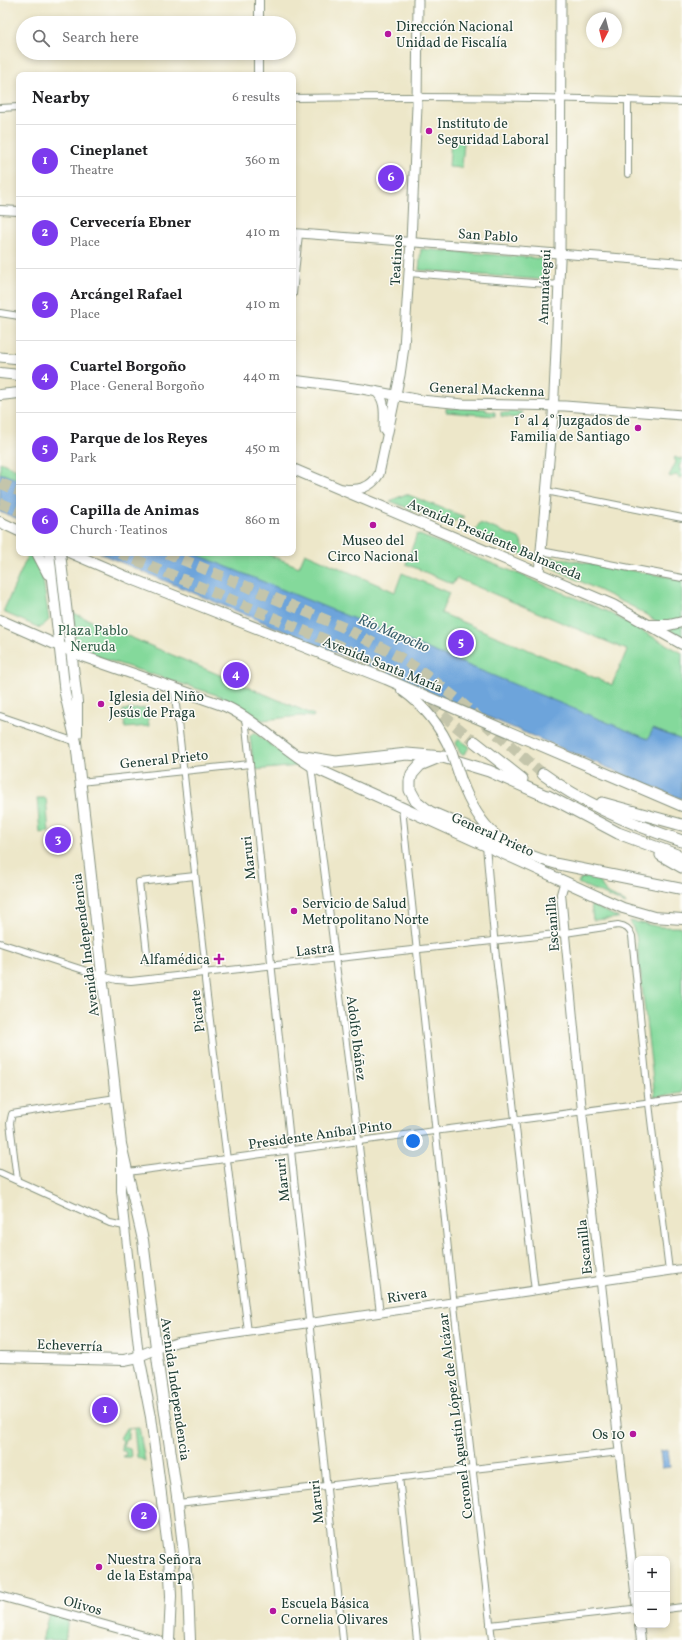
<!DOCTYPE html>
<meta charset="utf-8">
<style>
body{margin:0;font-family:Vollkorn,serif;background:#f2f2f2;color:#202124}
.controls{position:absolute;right:12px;bottom:12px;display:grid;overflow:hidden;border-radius:8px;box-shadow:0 2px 6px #0003}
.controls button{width:36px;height:36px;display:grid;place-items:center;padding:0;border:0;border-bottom:1px solid #e0e0e0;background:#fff;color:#202124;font:20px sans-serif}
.compass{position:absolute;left:586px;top:12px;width:36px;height:36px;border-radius:50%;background:#fff;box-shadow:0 2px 6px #0003;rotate:187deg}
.you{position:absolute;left:413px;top:1141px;width:14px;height:14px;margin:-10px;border:3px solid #fff;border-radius:50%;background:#1a73e8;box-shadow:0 0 0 6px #1a73e833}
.badge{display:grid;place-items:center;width:26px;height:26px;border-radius:50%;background:#7c3aed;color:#fff;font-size:13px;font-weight:700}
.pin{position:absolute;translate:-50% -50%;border:2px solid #fff;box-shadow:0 1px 4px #0006}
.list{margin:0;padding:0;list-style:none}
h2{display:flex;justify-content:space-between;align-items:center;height:52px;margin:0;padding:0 16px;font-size:17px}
h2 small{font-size:13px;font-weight:400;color:#757577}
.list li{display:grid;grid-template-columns:26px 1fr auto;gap:12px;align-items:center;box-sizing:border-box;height:72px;padding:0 16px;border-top:1px solid #e0e0e0}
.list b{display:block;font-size:15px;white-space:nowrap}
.list p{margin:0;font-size:13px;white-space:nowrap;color:#757577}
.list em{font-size:13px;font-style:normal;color:#757577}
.icon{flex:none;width:22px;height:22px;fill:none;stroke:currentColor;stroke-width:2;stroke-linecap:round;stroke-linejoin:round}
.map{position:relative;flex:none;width:682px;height:1640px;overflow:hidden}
.search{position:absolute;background:#fff;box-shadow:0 2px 6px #0003;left:16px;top:16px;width:280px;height:44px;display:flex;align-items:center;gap:10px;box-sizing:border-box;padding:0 14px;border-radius:22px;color:#757577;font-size:15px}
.panel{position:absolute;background:#fff;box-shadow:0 2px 6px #0003;left:16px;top:72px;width:280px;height:484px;border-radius:8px}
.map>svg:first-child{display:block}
.green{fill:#84d99b;stroke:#528b68}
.water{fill:#6da4db;stroke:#467088}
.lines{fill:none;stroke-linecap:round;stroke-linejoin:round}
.motorway-tunnel{stroke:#c4c5ab;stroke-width:11;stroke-dasharray:11 5.5;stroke-linecap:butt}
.minor-casing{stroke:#86927e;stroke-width:8}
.tertiary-casing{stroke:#86927e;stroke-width:10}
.secondary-casing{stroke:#86927e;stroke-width:11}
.primary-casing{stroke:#86927e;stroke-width:12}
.motorway-casing{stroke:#86927e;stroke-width:13}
.minor{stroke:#fff;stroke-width:6}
.tertiary{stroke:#fff;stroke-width:8}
.secondary{stroke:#fff;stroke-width:9}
.primary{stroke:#fff;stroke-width:10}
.motorway{stroke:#fff;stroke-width:11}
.primary-bridge-casing{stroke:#86927e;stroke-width:12;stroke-linecap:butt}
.primary-bridge{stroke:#fff;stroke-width:10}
.poi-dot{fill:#b5179e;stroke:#fdfcf7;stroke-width:1.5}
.labels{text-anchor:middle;stroke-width:3;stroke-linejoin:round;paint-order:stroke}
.poi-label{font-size:14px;fill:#1f3d34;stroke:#fdfcf7;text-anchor:start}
.street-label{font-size:14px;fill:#1f3d34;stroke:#fdfcf7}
.park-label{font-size:14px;fill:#38644e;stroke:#fdfcf7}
.water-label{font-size:15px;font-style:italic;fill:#3a616e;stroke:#fdfcf7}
</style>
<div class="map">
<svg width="682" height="1640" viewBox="0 0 682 1640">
<rect width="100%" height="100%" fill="#fdfcf7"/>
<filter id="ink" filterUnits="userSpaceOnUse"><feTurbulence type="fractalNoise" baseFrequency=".025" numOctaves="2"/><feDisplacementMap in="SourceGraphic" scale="8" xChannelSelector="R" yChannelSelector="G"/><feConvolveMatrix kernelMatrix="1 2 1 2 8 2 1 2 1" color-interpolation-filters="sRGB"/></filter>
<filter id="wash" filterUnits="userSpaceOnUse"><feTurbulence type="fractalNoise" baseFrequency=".012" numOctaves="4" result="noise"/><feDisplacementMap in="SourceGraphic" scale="16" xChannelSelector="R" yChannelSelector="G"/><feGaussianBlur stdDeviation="0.9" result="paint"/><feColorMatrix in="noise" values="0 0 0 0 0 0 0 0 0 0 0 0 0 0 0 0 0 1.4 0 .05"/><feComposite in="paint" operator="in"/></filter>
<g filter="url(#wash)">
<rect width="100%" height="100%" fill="#ede7c9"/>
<g class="green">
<polygon points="451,140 464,141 462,168 449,167"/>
<polygon points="421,249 547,259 545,280 419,270"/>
<polygon points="455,407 486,409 486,411 495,412 495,416 446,412 446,408 454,409"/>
<polygon points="510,411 522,412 522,414 518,415 516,418 501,416 501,412 509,413"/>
<polygon points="675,457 679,459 682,458 682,462 679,466 682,476 680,478 676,475 670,477 669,476 676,462 674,458"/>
<polygon points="0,462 19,470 19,518 0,511"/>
<polygon points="406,494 465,517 452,522 443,522 390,501"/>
<polygon points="480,523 519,538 527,553 527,555 526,556 480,538 475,530"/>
<polygon points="417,534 519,574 606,611 682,653 682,740 653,729 682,798 101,553 265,553 299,567 305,553 395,592 402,573 449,593 441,613 612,685 627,650 456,578 453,584 406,564"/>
<polygon points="29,553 34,553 41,566 49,620 40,628 3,612"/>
<polygon points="544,556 682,579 682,637 635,608 545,564"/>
<polygon points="73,613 314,715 313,717 300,716 263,720 256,718 232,702 220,696 79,651 76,647"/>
<polygon points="147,708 149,726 125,728 123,710"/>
<polygon points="254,732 299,766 254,770 250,736"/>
<polygon points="459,739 470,747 463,755 460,753 456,743"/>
<polygon points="37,798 46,798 49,832 40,833"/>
<polygon points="584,875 598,878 606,893 625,902 626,904 578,883"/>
<polygon points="591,905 619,918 593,920"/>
<polygon points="630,921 661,927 682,927 682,1093 655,1097 636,935"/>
<polygon points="139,1427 145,1461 137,1457 134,1428 128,1429 129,1439 125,1439 123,1447 130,1449 131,1457 124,1457 122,1456 126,1455 125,1451 122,1451 122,1447 121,1446 123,1441 120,1438 126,1428"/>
<polygon points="49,1613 68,1619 65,1640 42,1640"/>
</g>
<g class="water">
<polygon points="0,473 19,480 19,519 0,512"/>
<polygon points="99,553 193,553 648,739 653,729 682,740 682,799"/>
<polygon points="668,1450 670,1467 662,1468 660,1451"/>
</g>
</g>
<g filter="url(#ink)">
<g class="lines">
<g class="motorway-tunnel">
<polyline points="0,483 19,491"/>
<polyline points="0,503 19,511"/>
<path d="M120,553L338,645C389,671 432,706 475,742"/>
<polyline points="167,553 345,628 401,658 424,673 458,700 543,774"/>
</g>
<defs>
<g id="minor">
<path d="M293,98C423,96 552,97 682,102"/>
<polyline points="0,108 19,107"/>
<polyline points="628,174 628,100"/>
<polyline points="409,273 559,285"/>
<polyline points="293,294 299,234"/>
<polyline points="0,313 19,316"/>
<polyline points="546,491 682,518"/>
<polyline points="541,551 682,578"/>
<polyline points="174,687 205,961 205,980 248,1332"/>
<polyline points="0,716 76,742"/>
<polyline points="245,717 343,1640"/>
<polyline points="311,766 380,1313"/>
<polyline points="80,782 250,764"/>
<polyline points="402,808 453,1297 492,1640"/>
<polyline points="486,846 495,948 535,1291"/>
<path d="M0,943L102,976L117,980L131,981L565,933L618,925C626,926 630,929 632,936L648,1095L669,1271"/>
<polyline points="148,962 139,882 195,876"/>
<polyline points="128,1172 682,1098"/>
<polyline points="0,1173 110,1223 124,1226"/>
<polyline points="17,1180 10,1123 12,1114 116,1098"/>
<polyline points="399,1477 417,1640"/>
<polyline points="178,1503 620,1452"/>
<polyline points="667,1609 682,1607"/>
<polyline points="490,1625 632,1609 637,1611"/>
</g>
<g id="tertiary">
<polyline points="259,23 259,0"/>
<polyline points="258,75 258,53"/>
<polyline points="0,210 19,211"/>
<polyline points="293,233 682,263"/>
<polyline points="567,882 563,887 561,894 582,1111 637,1610"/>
<polyline points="121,1153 121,1191 139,1356"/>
<polyline points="156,1349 178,1342 682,1269"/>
<polyline points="0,1596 159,1640"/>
<polyline points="639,1625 641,1640"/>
</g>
<g id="secondary">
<polyline points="0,357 19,359"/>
<polyline points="293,380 362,389 421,400 463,404 565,406 682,415"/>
<path d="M375,391C387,399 384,417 384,430"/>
<path d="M343,489C359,491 371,488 379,474L400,375L404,347L411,242L417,106L418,0"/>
<polyline points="539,573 553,416 560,260 561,0"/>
</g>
<g id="primary">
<polyline points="0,373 19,375"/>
<polyline points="0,395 19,393"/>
<polyline points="293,469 613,605 682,644"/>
<polyline points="0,522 19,531"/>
<polyline points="37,553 48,574"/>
<polyline points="49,553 65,694 76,742 121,1144 143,1240 158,1364 178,1503 188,1589 190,1640"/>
<polyline points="60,553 77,702 77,734"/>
<polyline points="71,553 127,577 386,679 682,806"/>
<path d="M0,620L82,656L225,706C259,722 284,751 317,769L623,908L654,917L682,919"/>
<polyline points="650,625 669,625 682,622"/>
<path d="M402,690C425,706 441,727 452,753"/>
<path d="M461,780C480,832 505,850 557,864L682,889"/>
<polyline points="139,1356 151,1417 169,1555 171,1596 169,1640"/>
<polyline points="0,1357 124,1360 134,1358 156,1349"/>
</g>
<g id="motorway">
<polyline points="475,742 522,779"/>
<polyline points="298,756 336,762 407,754 443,757 489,771 555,800"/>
<polyline points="437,758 420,765 412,774 410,781 410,790 416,801 430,812 512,847"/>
<path d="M543,774C585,805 633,825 682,841"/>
<polyline points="548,796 618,833 682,857"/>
<polyline points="602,803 682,825"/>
<polyline points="661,855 682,867"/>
</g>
</defs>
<use href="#minor" class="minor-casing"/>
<use href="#tertiary" class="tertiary-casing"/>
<use href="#secondary" class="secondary-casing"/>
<use href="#primary" class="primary-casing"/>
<use href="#motorway" class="motorway-casing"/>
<use href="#minor" class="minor"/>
<use href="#tertiary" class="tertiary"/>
<use href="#secondary" class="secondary"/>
<use href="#primary" class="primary"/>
<use href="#motorway" class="motorway"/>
<defs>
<polyline id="primary-bridge" points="452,753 461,780"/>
</defs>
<use href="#primary-bridge" class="primary-bridge-casing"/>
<use href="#primary-bridge" class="primary-bridge"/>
</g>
</g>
<g class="poi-dot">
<circle cx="388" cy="34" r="4"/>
<circle cx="429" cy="131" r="4"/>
<circle cx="638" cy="428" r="4"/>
<circle cx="373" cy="525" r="4"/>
<circle cx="101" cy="704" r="4"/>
<circle cx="294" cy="911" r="4"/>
<path d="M217 953h4v4h4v4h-4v4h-4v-4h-4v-4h4z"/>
<circle cx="633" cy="1434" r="4"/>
<circle cx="99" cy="1567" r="4"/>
<circle cx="273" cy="1611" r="4"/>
</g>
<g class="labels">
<g class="poi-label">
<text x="396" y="31">Dirección Nacional<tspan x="396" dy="16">Unidad de Fiscalía</tspan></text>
<text x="437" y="128">Instituto de<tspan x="437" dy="16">Seguridad Laboral</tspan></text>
<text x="630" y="425" text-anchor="end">1° al 4° Juzgados de<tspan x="630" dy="16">Familia de Santiago</tspan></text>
<text x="373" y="545" text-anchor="middle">Museo del<tspan x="373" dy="16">Circo Nacional</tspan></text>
<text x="109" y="701">Iglesia del Niño<tspan x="109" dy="16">Jesús de Praga</tspan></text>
<text x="302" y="908">Servicio de Salud<tspan x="302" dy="16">Metropolitano Norte</tspan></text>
<text x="210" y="964" text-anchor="end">Alfamédica</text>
<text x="625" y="1439" text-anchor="end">Os 10</text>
<text x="107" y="1564">Nuestra Señora<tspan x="107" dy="16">de la Estampa</tspan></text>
<text x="281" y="1608">Escuela Básica<tspan x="281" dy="16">Cornelia Olivares</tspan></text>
</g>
<g class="street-label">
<text transform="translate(488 235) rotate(4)" y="5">San Pablo</text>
<text transform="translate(396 260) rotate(-87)" y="5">Teatinos</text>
<text transform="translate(544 287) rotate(-88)" y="5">Amunátegui</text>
<text transform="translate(487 389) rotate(2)" y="5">General Mackenna</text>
<text transform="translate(495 539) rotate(23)" y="5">Avenida Presidente Balmaceda</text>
<text transform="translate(383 664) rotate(22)" y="5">Avenida Santa María</text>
<text transform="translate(164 759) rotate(-6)" y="5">General Prieto</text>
<text transform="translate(493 834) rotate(24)" y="5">General Prieto</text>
<text transform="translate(248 858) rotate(-96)" y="5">Maruri</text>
<text transform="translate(552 924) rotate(-94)" y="5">Escanilla</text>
<text transform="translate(85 945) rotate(-97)" y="5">Avenida Independencia</text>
<text transform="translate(315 949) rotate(-7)" y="5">Lastra</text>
<text transform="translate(197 1011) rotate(-97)" y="5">Picarte</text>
<text transform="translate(357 1038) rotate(83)" y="5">Adolfo Ibáñez</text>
<text transform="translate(320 1134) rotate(-8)" y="5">Presidente Aníbal Pinto</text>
<text transform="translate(282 1180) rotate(-96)" y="5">Maruri</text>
<text transform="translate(584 1247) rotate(-96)" y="5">Escanilla</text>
<text transform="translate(407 1295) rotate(-8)" y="5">Rivera</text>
<text transform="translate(70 1345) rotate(2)" y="5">Echeverría</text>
<text transform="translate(176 1389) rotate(82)" y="5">Avenida Independencia</text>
<text transform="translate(455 1416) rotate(-97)" y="5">Coronel Agustín López de Alcázar</text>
<text transform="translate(316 1502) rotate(-96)" y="5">Maruri</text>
<text transform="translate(83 1605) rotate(16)" y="5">Olivos</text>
</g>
<g class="park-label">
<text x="93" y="635">Plaza Pablo<tspan x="93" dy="16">Neruda</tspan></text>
</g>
<g class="water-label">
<text transform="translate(394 633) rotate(23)" y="5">Río Mapocho</text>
</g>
</g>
</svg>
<div class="controls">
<button>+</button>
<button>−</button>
</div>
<svg class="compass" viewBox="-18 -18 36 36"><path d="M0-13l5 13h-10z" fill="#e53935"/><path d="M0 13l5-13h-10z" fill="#757577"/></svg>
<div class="you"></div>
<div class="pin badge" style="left:105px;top:1410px">1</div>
<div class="pin badge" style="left:144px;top:1516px">2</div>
<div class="pin badge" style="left:58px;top:840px">3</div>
<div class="pin badge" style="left:236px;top:675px">4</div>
<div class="pin badge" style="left:461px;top:643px">5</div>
<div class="pin badge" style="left:391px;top:178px">6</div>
<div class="search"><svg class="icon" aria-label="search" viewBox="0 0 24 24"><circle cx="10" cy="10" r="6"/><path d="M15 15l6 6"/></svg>Search here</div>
<section class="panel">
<h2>Nearby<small>6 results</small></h2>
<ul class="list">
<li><span class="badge">1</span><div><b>Cineplanet</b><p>Theatre</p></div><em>360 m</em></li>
<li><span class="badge">2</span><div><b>Cervecería Ebner</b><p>Place</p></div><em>410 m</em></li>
<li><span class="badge">3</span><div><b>Arcángel Rafael</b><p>Place</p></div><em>410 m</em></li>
<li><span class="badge">4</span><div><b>Cuartel Borgoño</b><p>Place · General Borgoño</p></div><em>440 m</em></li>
<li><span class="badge">5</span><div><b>Parque de los Reyes</b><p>Park</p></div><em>450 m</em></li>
<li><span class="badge">6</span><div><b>Capilla de Animas</b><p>Church · Teatinos</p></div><em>860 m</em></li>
</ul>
</section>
</div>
